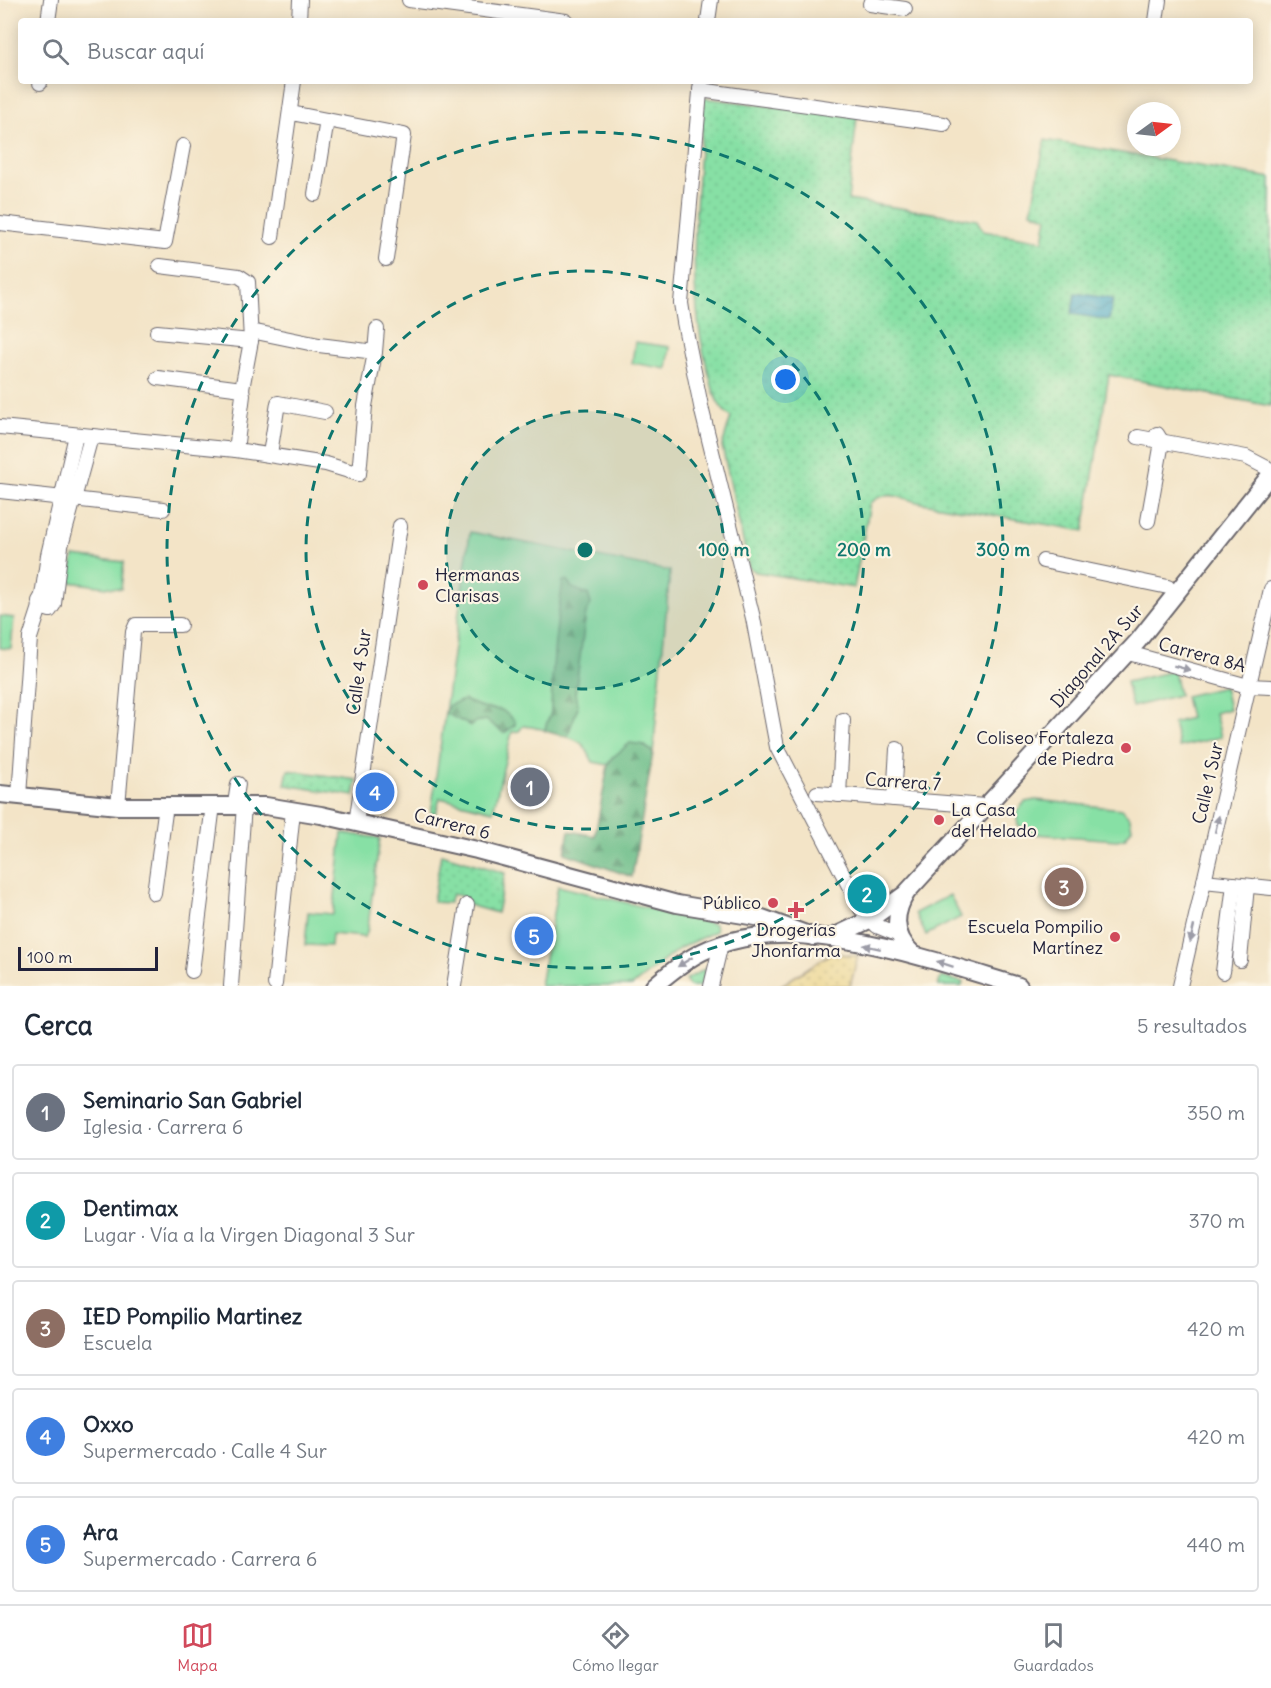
<!DOCTYPE html>
<html lang="es">
<meta charset="utf-8">
<style>
body{margin:0;font-family:Delius,sans-serif;background:#f2f2f3;color:#1f2937}
.compass{position:absolute;left:1127px;top:102px;width:54px;height:54px;border-radius:50%;background:#fff;box-shadow:0 3px 15px #0003;rotate:75deg}
.scale{position:absolute;left:18px;bottom:15px;width:140px;box-sizing:border-box;padding-left:6px;border:3px solid #22223b;border-top:0;font-size:16px;line-height:21px;white-space:nowrap;color:#22223b;-webkit-text-stroke:4px #fcf5e5;paint-order:stroke}
.you{position:absolute;left:786px;top:380px;width:21px;height:21px;margin:-15px;border:4px solid #fff;border-radius:50%;background:#1a73e8;box-shadow:0 0 0 9px #1a73e833}
.badge{display:grid;place-items:center;width:39px;height:39px;border-radius:50%;background:#d1495b;color:#fff;font-size:20px;font-weight:700}
.pin{position:absolute;translate:-50% -50%;border:3px solid #fff;box-shadow:0 2px 6px #0006}
.list{margin:0;padding:0;list-style:none}
h2{display:flex;justify-content:space-between;align-items:center;height:78px;margin:0;padding:0 24px;font-size:26px}
h2 small{font-size:20px;font-weight:400;color:#747a83}
.list li{display:grid;grid-template-columns:39px 1fr auto;gap:18px;align-items:center;box-sizing:border-box;height:96px;margin:0 12px 12px;padding:0 12px;border:2px solid #e0e1e3;border-radius:6px}
.list b{display:block;font-size:22px;white-space:nowrap}
.list p{margin:0;font-size:20px;white-space:nowrap;color:#747a83}
.list em{font-size:20px;font-style:normal;color:#747a83}
.icon{flex:none;width:33px;height:33px;fill:none;stroke:currentColor;stroke-width:2;stroke-linecap:round;stroke-linejoin:round}
.map{position:relative;flex:none;width:1271px;height:986px;overflow:hidden}
.search{position:absolute;background:#fff;box-shadow:0 3px 15px #0003;left:18px;right:18px;top:18px;height:66px;display:flex;align-items:center;gap:15px;box-sizing:border-box;padding:0 21px;border-radius:6px;color:#747a83;font-size:22px}
.sheet{height:618px;background:#fff}
nav{display:flex;justify-content:space-around;align-items:center;box-sizing:border-box;height:84px;border-top:2px solid #e0e1e3;background:#fff;font-size:16px;color:#747a83}
nav a{display:grid;justify-items:center;gap:3px}
nav .on{color:#d1495b}
.map>svg:first-child{display:block}
.green{fill:#87e0a5;stroke:#548170;stroke-width:1.5}
.forest{fill:url(#forest-firs);stroke:#487062;stroke-width:1.5}
.sand{fill:url(#sand-dots);stroke:#887e6c;stroke-width:1.5}
.park{fill:url(#park-dots);stroke:#548170;stroke-width:1.5}
.water{fill:url(#water-waves);stroke:#336480;stroke-width:1.5}
.lines{fill:none;stroke-linecap:round;stroke-linejoin:round}
.minor-casing{stroke:#6b666c;stroke-width:16}
.major-casing{stroke:#6b666c;stroke-width:20}
.minor{stroke:#fff;stroke-width:14}
.major{stroke:#fff;stroke-width:16}
.oneway{fill:#9c9ca7}
.ring{fill:none;stroke:#0f766e;stroke-width:3;stroke-dasharray:10 8}
.poi-dot{fill:#d1495b;stroke:#fcf5e5;stroke-width:2}
.labels{text-anchor:middle;stroke-width:4.5;stroke-linejoin:round;paint-order:stroke}
.poi-label{font-size:18px;fill:#22223b;stroke:#fcf5e5;text-anchor:end}
.street-label{font-size:18px;fill:#22223b;stroke:#fcf5e5}
.centre{fill:#0f766e;stroke:#fcf5e5;stroke-width:3}
.ring-label{font-size:18px;text-anchor:middle;font-weight:bold;fill:#0f766e;stroke:#fcf5e5;stroke-width:4.5;stroke-linejoin:round;paint-order:stroke}
</style>
<div class="map">
<svg width="1271" height="986" viewBox="0 0 1271 986">
<defs>
<pattern id="forest-firs" width="22" height="20" patternUnits="userSpaceOnUse" patternTransform="scale(1.5)"><rect width="22" height="20" fill="#6dbe8a"/><path d="M5 1l3.5 6h-7zM16 11l3.5 6h-7z" fill="#599a72"/></pattern>
<pattern id="sand-dots" width="8" height="8" patternUnits="userSpaceOnUse" patternTransform="scale(1.5)"><rect width="8" height="8" fill="#eeda9e"/><path d="M2 2h.1M6 6h.1" fill="none" stroke="#ccbb89" stroke-width="1.8" stroke-linecap="round"/></pattern>
<pattern id="park-dots" width="8" height="8" patternUnits="userSpaceOnUse" patternTransform="scale(1.5)"><rect width="8" height="8" fill="#87e0a5"/><path d="M2 2h.1M6 6h.1" fill="none" stroke="#74c08f" stroke-width="1.8" stroke-linecap="round"/></pattern>
<pattern id="water-waves" width="16" height="10" patternUnits="userSpaceOnUse" patternTransform="scale(1.5)"><rect width="16" height="10" fill="#44a7c4"/><path d="M0 5q4-4 8 0t8 0" fill="none" stroke="#3888a0"/></pattern>
</defs>
<rect width="100%" height="100%" fill="#fcf5e5"/>
<filter id="ink" filterUnits="userSpaceOnUse"><feTurbulence type="fractalNoise" baseFrequency=".0167" numOctaves="2"/><feDisplacementMap in="SourceGraphic" scale="12" xChannelSelector="R" yChannelSelector="G"/><feConvolveMatrix kernelMatrix="1 2 1 2 8 2 1 2 1" color-interpolation-filters="sRGB"/></filter>
<filter id="wash" filterUnits="userSpaceOnUse"><feTurbulence type="fractalNoise" baseFrequency=".008" numOctaves="4" result="noise"/><feDisplacementMap in="SourceGraphic" scale="24" xChannelSelector="R" yChannelSelector="G"/><feGaussianBlur stdDeviation="1.35" result="paint"/><feColorMatrix in="noise" values="0 0 0 0 0 0 0 0 0 0 0 0 0 0 0 0 0 1.4 0 .05"/><feComposite in="paint" operator="in"/></filter>
<g filter="url(#wash)">
<rect width="100%" height="100%" fill="#f3e4c7"/>
<g class="green">
<polygon points="635,342 670,347 667,369 632,363"/>
<path d="M470,532L670,571L653,753L644,745L612,758L608,765L593,762C590,757 587,749 583,745C574,736 536,727 523,726L519,731L512,732L493,811L440,798L436,813H431Z"/>
<polygon points="74,556 124,562 121,589 70,582"/>
<polygon points="0,616 14,618 11,649 0,648"/>
<polygon points="1174,671 1179,695 1132,707 1126,682"/>
<polygon points="1224,687 1229,709 1215,713 1221,737 1179,747 1173,723 1190,718 1185,696"/>
<polygon points="1036,800 1122,809 1130,818 1132,828 1125,838 1117,840 1035,834 1018,825 1016,812 1025,802"/>
<polygon points="342,833 380,838 367,933 364,937 332,934 331,946 305,945 308,912 333,914"/>
<polygon points="558,886 715,924 716,931 680,948 632,986 540,986"/>
<polygon points="950,895 961,917 926,935 915,913"/>
<polygon points="706,968 701,986 690,986 685,980"/>
<polygon points="941,977 963,982 962,986 938,986"/>
</g>
<g class="forest">
<path d="M567,580L572,588L588,594L591,604L586,613L575,694L578,707L567,737L545,731C545,723 551,717 551,710C552,666 556,623 563,581Z"/>
<polygon points="464,700 484,708 502,710 515,721 515,725 504,733 486,720 475,722 471,726 445,713 449,705"/>
<polygon points="630,743 644,745 653,753 632,877 565,853 569,831 595,836 608,765 612,758"/>
</g>
<polygon class="sand" points="831,953 858,956 850,986 780,986"/>
<g class="park">
<path d="M704,98L857,117L848,200L977,220L983,231L1043,241L1047,217L1031,212L1045,140L1271,178V406L1109,375L1084,531L917,502C899,497 886,490 870,503L854,588L756,572L749,568L722,446L731,417C717,407 714,394 710,378C683,287 698,191 704,98Z"/>
<polygon points="288,770 357,780 354,796 285,785"/>
<polygon points="441,854 505,873 497,913 461,903 462,896 452,894 449,903 433,902"/>
</g>
<polygon class="water" points="1075,293 1113,299 1109,320 1072,314"/>
</g>
<g filter="url(#ink)">
<g class="lines">
<defs>
<g id="minor">
<polyline points="409,0 566,21"/>
<polyline points="870,4 905,9"/>
<polyline points="48,21 51,0"/>
<polyline points="299,21 300,0"/>
<polyline points="708,21 711,0"/>
<polyline points="1156,21 1159,0"/>
<polyline points="701,81 681,303 684,322 702,411 753,618 777,747 861,909 877,926 899,935"/>
<polyline points="40,83 40,81"/>
<polyline points="700,90 944,124"/>
<polyline points="291,113 404,135 386,259"/>
<polyline points="315,194 327,120"/>
<polyline points="0,223 165,242 183,146"/>
<polyline points="272,237 294,81"/>
<polyline points="160,266 239,276 248,282 251,341 242,389 243,395 236,450"/>
<polyline points="251,331 319,345 375,352 377,329"/>
<polyline points="157,332 251,341"/>
<polyline points="158,378 242,389"/>
<polyline points="0,427 236,450 326,464 359,474 365,406 375,352"/>
<polyline points="1138,437 1246,457 1271,470"/>
<polyline points="270,454 278,403 325,412"/>
<polyline points="0,491 163,509"/>
<polyline points="1148,521 1162,442 1157,434"/>
<polyline points="1043,561 1168,587"/>
<polyline points="42,596 48,555 76,435"/>
<polyline points="53,598 42,596 39,601 40,607 50,610 54,604 61,546 91,437"/>
<polyline points="1125,652 1248,686 1271,687"/>
<polyline points="817,793 985,806"/>
<polyline points="839,795 843,720"/>
<polyline points="19,796 30,638 40,607"/>
<polyline points="894,799 897,749"/>
<polyline points="235,804 238,784"/>
<polyline points="118,806 133,632 136,625 180,625"/>
<polyline points="356,823 400,526"/>
<polyline points="1204,881 1271,888"/>
<polyline points="154,893 166,805"/>
<polyline points="1240,960 1247,886"/>
<polyline points="192,971 213,805"/>
<polyline points="1223,972 1234,884"/>
<polyline points="275,984 293,811"/>
<polyline points="231,986 244,805"/>
<polyline points="454,986 467,905"/>
<polyline points="711,986 721,944"/>
<polyline points="1180,986 1271,589"/>
</g>
<g id="major">
<polyline points="0,794 118,806 266,806 321,815 477,850 677,904 762,918 814,937"/>
<polyline points="831,938 869,920 904,895"/>
<path d="M913,954C893,936 893,914 907,892L1138,641L1271,474"/>
<path d="M654,986C674,969 694,953 719,945C805,914 934,961 1019,986"/>
</g>
</defs>
<use href="#minor" class="minor-casing"/>
<use href="#major" class="major-casing"/>
<use href="#minor" class="minor"/>
<use href="#major" class="major"/>
</g>
<defs><path id="oneway-solid" d="M-6-.8H1V-3.2L6.5 0L1 3.2V.8H-6Z" transform="scale(1.5)"/></defs>
<g class="oneway">
<use href="#oneway-solid" transform="translate(1182 668) rotate(15)"/>
<use href="#oneway-solid" transform="translate(1217 824) rotate(-77)"/>
<use href="#oneway-solid" transform="translate(1192 934) rotate(103)"/>
<use href="#oneway-solid" transform="translate(872 947) rotate(-168)"/>
<use href="#oneway-solid" transform="translate(685 962) rotate(148)"/>
<use href="#oneway-solid" transform="translate(945 964) rotate(-162)"/>
</g>
</g>
<circle cx="585" cy="550" r="139" fill="#0f766e" fill-opacity=".12"/>
<g class="ring">
<circle cx="585" cy="550" r="139"/>
<circle cx="585" cy="550" r="279"/>
<circle cx="585" cy="550" r="418"/>
</g>
<g class="poi-dot">
<circle cx="423" cy="585" r="6"/>
<circle cx="1126" cy="748" r="6"/>
<circle cx="939" cy="820" r="6"/>
<circle cx="773" cy="903" r="6"/>
<path d="M793 901h6v6h6v6h-6v6h-6v-6h-6v-6h6z"/>
<circle cx="1115" cy="937" r="6"/>
</g>
<g class="labels">
<g class="poi-label">
<text x="435" y="581" text-anchor="start">Hermanas<tspan x="435" dy="21">Clarisas</tspan></text>
<text x="1114" y="744">Coliseo Fortaleza<tspan x="1114" dy="21">de Piedra</tspan></text>
<text x="951" y="816" text-anchor="start">La Casa<tspan x="951" dy="21">del Helado</tspan></text>
<text x="761" y="909">Público</text>
<text x="1103" y="933">Escuela Pompilio<tspan x="1103" dy="21">Martínez</tspan></text>
<text x="796" y="936" text-anchor="middle">Drogerías<tspan x="796" dy="21">Jhonfarma</tspan></text>
</g>
<g class="street-label">
<text transform="translate(1202 655) rotate(15)" y="6">Carrera 8A</text>
<text transform="translate(1097 656) rotate(-49)" y="6">Diagonal 2A Sur</text>
<text transform="translate(359 672) rotate(-82)" y="6">Calle 4 Sur</text>
<text transform="translate(903 782) rotate(4)" y="6">Carrera 7</text>
<text transform="translate(1208 783) rotate(-77)" y="6">Calle 1 Sur</text>
<text transform="translate(452 824) rotate(14)" y="6">Carrera 6</text>
</g>
</g>
<circle cx="585" cy="550" r="9" class="centre"/>
<g class="ring-label">
<text x="724" y="556">100 m</text>
<text x="864" y="556">200 m</text>
<text x="1003" y="556">300 m</text>
</g>
</svg>
<svg class="compass" viewBox="-18 -18 36 36"><path d="M0-13l5 13h-10z" fill="#e53935"/><path d="M0 13l5-13h-10z" fill="#747a83"/></svg>
<div class="scale">100 m</div>
<div class="you"></div>
<div class="pin badge" style="left:530px;top:787px;background:#6b7280">1</div>
<div class="pin badge" style="left:867px;top:894px;background:#0f9aa8">2</div>
<div class="pin badge" style="left:1064px;top:887px;background:#8d6e63">3</div>
<div class="pin badge" style="left:375px;top:792px;background:#3f7fe0">4</div>
<div class="pin badge" style="left:534px;top:936px;background:#3f7fe0">5</div>
<div class="search"><svg class="icon" aria-label="search" viewBox="0 0 24 24"><circle cx="10" cy="10" r="6"/><path d="M15 15l6 6"/></svg>Buscar aquí</div>
</div>
<section class="sheet">
<h2>Cerca<small>5 resultados</small></h2>
<ul class="list">
<li><span class="badge" style="background:#6b7280">1</span><div><b>Seminario San Gabriel</b><p>Iglesia · Carrera 6</p></div><em>350 m</em></li>
<li><span class="badge" style="background:#0f9aa8">2</span><div><b>Dentimax</b><p>Lugar · Vía a la Virgen Diagonal 3 Sur</p></div><em>370 m</em></li>
<li><span class="badge" style="background:#8d6e63">3</span><div><b>IED Pompilio Martinez</b><p>Escuela</p></div><em>420 m</em></li>
<li><span class="badge" style="background:#3f7fe0">4</span><div><b>Oxxo</b><p>Supermercado · Calle 4 Sur</p></div><em>420 m</em></li>
<li><span class="badge" style="background:#3f7fe0">5</span><div><b>Ara</b><p>Supermercado · Carrera 6</p></div><em>440 m</em></li>
</ul>
</section>
<nav>
<a class="on"><svg class="icon" aria-label="map" viewBox="0 0 24 24"><path d="M3 6l6-2 6 2 6-2v14l-6 2-6-2-6 2zM9 4v14M15 6v14"/></svg>Mapa</a>
<a><svg class="icon" aria-label="directions" viewBox="0 0 24 24"><path d="M12 3l9 9-9 9-9-9zM9 14v-3h6M13 9l2 2-2 2"/></svg>Cómo llegar</a>
<a><svg class="icon" aria-label="saved" viewBox="0 0 24 24"><path d="M7 4h10v16l-5-4-5 4z"/></svg>Guardados</a>
</nav>
